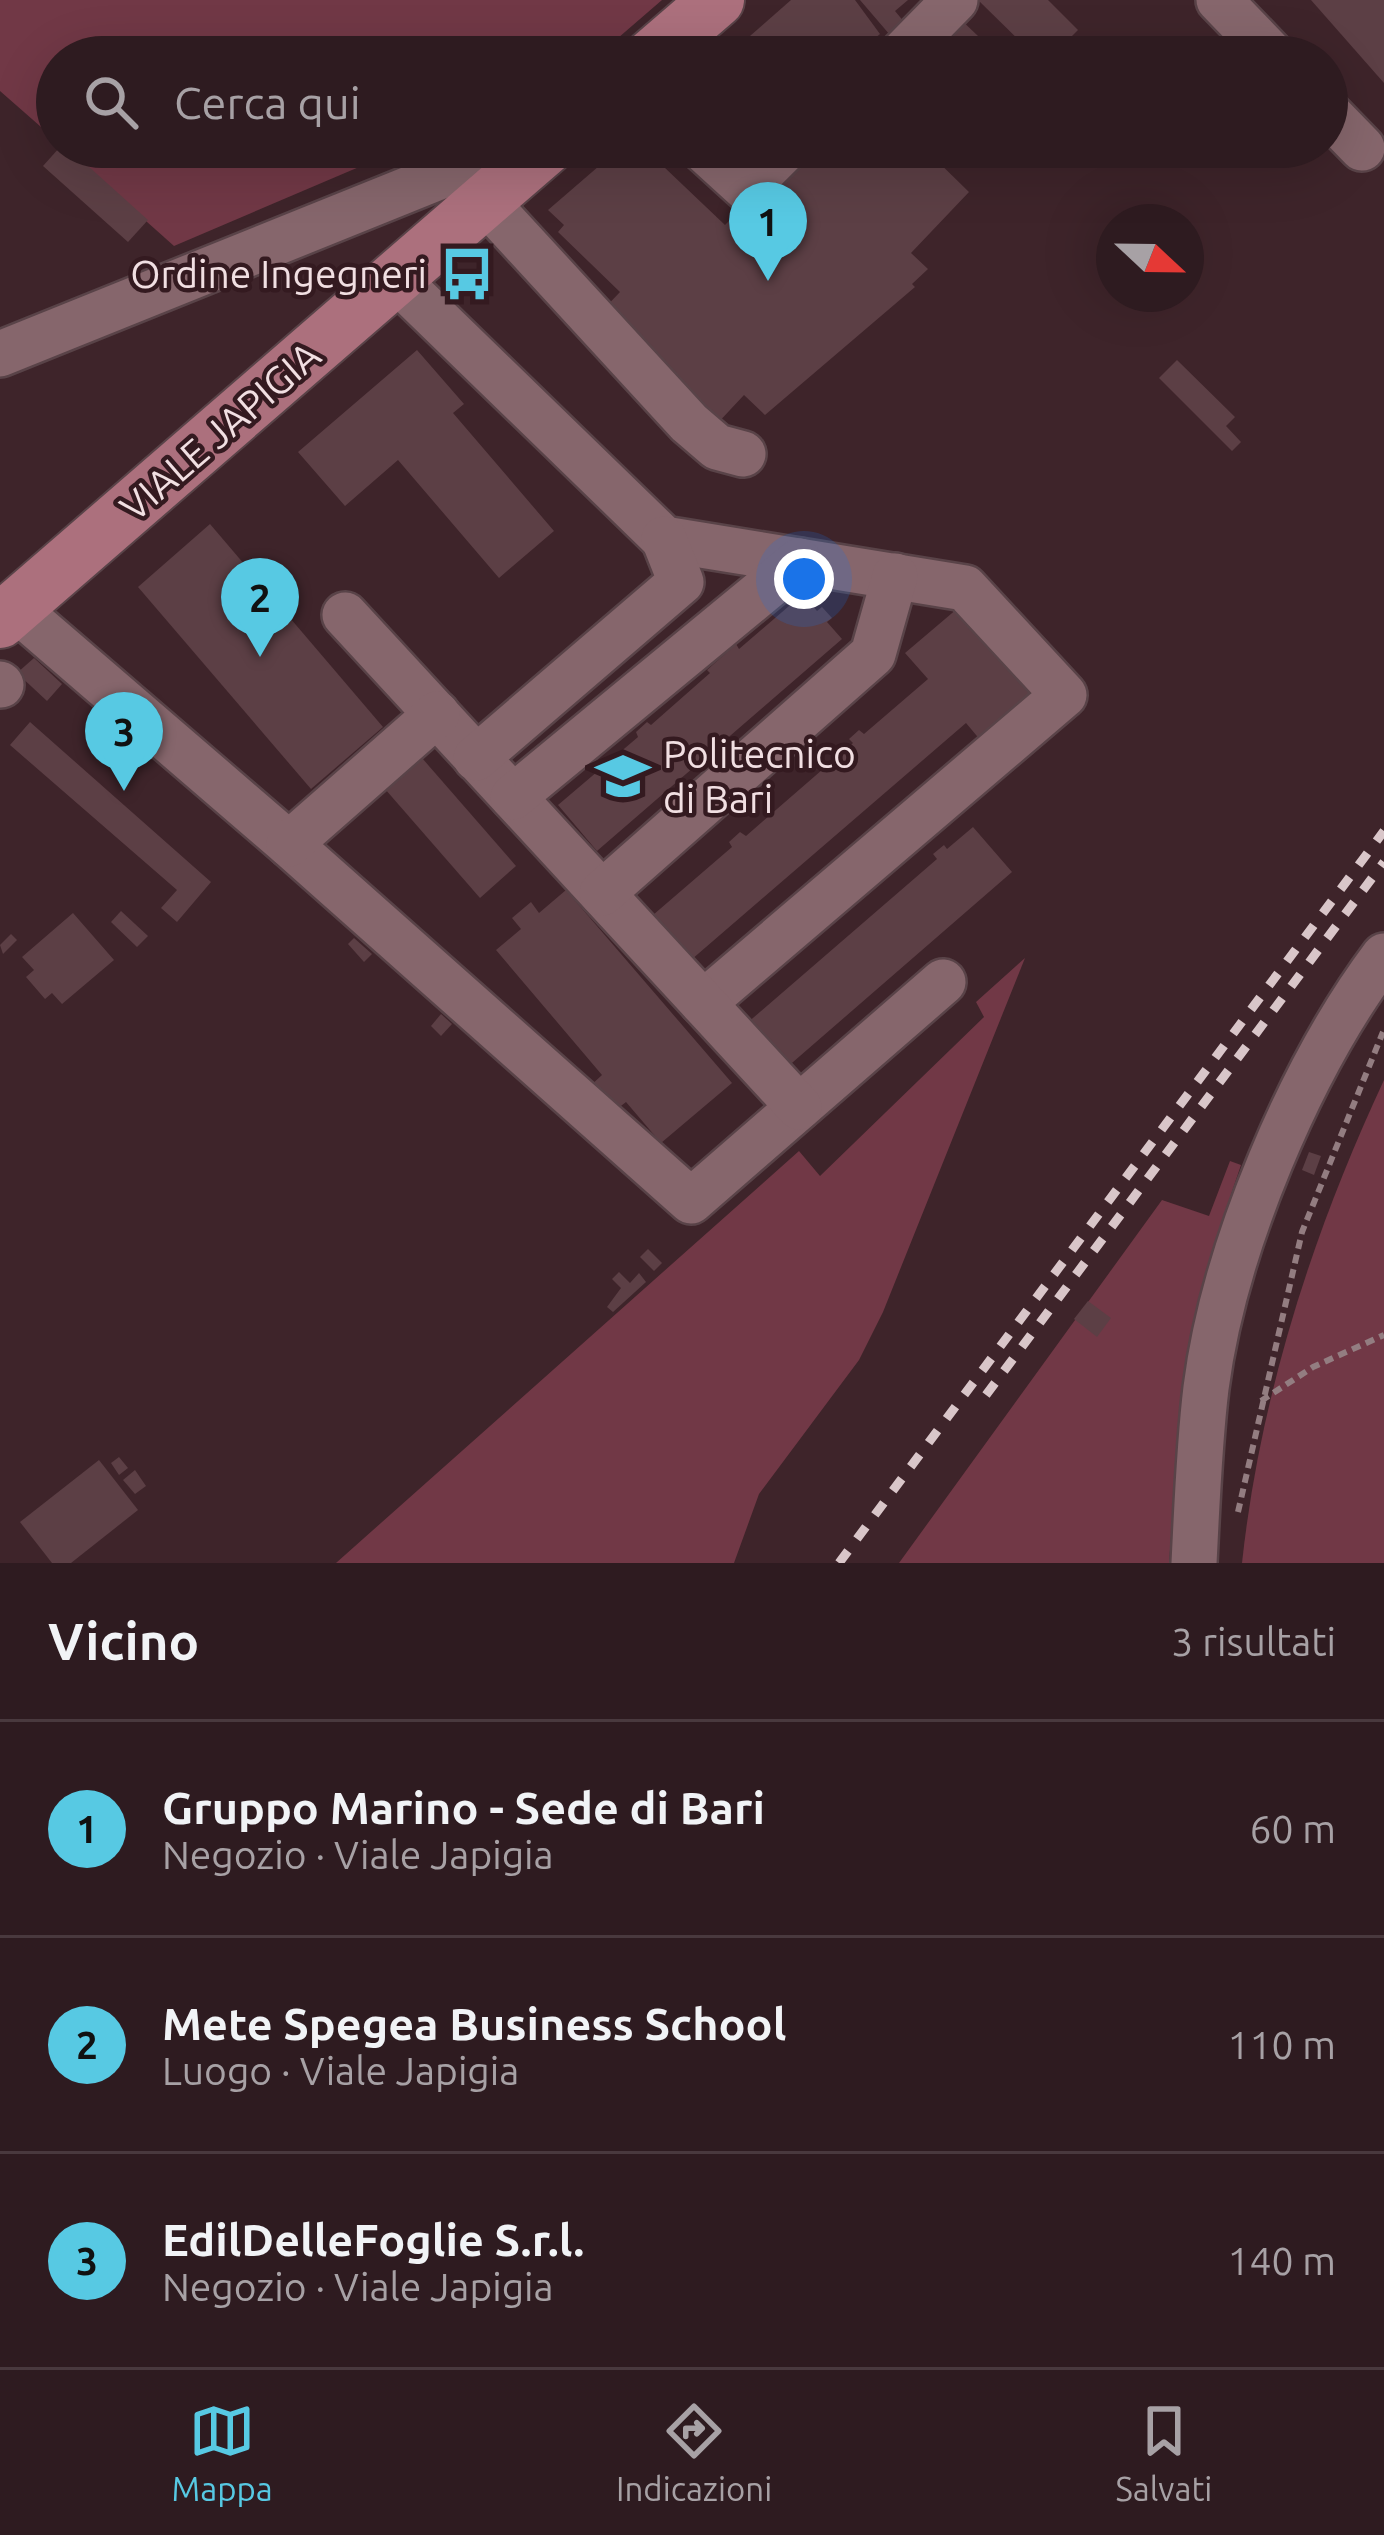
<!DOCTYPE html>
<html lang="it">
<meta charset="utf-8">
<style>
body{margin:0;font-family:Ubuntu,sans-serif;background:#3a282d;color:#f1f3f6}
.compass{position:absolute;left:1096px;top:204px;width:108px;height:108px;border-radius:50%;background:#2e1b20;box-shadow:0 12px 48px #0002;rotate:112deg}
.you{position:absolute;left:804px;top:579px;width:42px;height:42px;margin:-30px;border:9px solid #fff;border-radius:50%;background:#1a73e8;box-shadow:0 0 0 18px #1a73e833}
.badge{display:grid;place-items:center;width:78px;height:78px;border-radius:50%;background:#57c9e3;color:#111;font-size:39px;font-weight:700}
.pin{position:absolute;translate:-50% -99px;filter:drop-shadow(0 3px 6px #0008)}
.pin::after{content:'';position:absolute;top:63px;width:42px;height:36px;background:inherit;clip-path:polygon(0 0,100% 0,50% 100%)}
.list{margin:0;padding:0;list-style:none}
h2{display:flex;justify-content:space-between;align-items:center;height:156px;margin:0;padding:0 48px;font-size:51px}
h2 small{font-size:39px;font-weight:400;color:#a7a1a5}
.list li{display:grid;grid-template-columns:78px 1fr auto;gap:36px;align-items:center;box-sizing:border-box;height:216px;padding:0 48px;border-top:3px solid #49393e}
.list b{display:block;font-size:45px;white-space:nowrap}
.list p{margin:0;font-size:39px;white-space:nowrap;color:#a7a1a5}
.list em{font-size:39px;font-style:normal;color:#a7a1a5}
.icon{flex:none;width:66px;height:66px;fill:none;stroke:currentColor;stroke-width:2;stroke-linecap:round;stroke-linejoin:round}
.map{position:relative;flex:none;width:1384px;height:1563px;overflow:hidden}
.search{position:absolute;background:#2e1b20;box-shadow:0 12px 48px #0002;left:36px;right:36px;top:36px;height:132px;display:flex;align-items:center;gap:30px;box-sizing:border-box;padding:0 42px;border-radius:66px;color:#a7a1a5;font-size:45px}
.sheet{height:804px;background:#2e1b20}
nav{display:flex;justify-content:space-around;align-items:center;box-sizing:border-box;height:168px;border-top:3px solid #49393e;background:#2e1b20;font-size:33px;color:#a7a1a5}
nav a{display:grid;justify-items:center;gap:6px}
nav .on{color:#57c9e3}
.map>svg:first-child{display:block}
.green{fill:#713846}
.building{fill:#5c3f45}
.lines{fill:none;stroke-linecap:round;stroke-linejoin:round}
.minor-casing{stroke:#594348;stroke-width:50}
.major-casing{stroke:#594348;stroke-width:58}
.path{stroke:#937d81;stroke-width:6;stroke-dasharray:9 6;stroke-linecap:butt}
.minor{stroke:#86666c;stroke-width:45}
.major{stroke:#ac707d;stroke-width:54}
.rail{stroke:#d9c6c9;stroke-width:9;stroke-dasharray:15 15;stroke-linecap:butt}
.labels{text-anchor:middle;stroke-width:9;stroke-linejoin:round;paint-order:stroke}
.poi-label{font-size:39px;fill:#f1dfe2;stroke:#341a20;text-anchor:end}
.street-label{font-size:39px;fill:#f1dfe2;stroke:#341a20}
</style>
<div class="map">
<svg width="1384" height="1563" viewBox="0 0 1384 1563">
<rect width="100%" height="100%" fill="#3e242a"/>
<g class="green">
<polygon points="0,0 662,0 596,57 57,57 57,141 0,91"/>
<polygon points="63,147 406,147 174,246"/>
<polygon points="1025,958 883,1312 859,1360 759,1494 734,1563 336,1563 799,1151 820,1176 984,1017 976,1002"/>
<path d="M1384,1080V1563H1242C1260,1396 1313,1232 1384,1080Z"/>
<polygon points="1230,1161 1241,1165 1216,1239 1190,1346 1181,1406 1169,1563 899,1563 1162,1200 1209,1216"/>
</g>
<g class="building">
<polygon points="791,0 855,0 880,34 853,57 726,57"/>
<polygon points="860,0 908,0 895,11 905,23 890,35"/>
<polygon points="978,0 1048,0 1078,30 1051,57 1036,57"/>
<polygon points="1311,0 1384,0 1384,83"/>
<polygon points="956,15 1000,57 929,57"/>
<polygon points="60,147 67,147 148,220 128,242 43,166"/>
<polygon points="621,147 643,147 725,225 801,147 923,147 969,192 911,253 928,269 912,284 915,287 765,415 744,395 715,426 599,314 620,292 558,232 564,225 548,210"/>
<polygon points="417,350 464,404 453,413 554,531 499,578 398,460 345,506 298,452"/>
<polygon points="1177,360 1235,417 1226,426 1241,442 1232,451 1159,378"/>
<polygon points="210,524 383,727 311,789 138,587"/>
<polygon points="803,594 817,611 822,607 832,618 827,622 842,639 597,851 558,805 638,737 636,732 647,722 651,725 710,673 707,670 736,644 739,649"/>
<polygon points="958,608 1040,702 987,748 966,723 691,960 653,915 732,847 729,842 740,832 746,836 853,743 849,739 859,730 864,734 928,679 905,653"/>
<polygon points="34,658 62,684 47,701 17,673"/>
<polygon points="30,722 211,882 177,922 161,908 177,890 10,745"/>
<polygon points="422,758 516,866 480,898 385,789"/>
<polygon points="973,827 1012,872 785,1069 746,1024 937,859 933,854 944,845 947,849"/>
<polygon points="566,890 732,1083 661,1143 626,1102 612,1113 589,1087 602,1075 496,950 521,929 512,918 531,902 539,913"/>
<polygon points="121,911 148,936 137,947 111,922"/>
<polygon points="73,913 114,960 62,1004 52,993 45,999 26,977 34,970 22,957"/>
<polygon points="11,934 17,940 3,954 0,945"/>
<polygon points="354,938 372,954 364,962 348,944"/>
<polygon points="441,1014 452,1024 441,1036 431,1026"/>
<polygon points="1309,1152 1321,1156 1314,1175 1302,1170"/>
<polygon points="648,1249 662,1263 654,1271 640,1257"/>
<polygon points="619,1272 630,1283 639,1273 646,1282 613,1312 607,1307 621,1288 612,1279"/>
<polygon points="1088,1301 1111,1318 1097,1337 1074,1319"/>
<polygon points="119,1457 128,1468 119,1475 111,1463"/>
<polygon points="99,1460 138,1510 71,1563 52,1563 20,1522"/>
<polygon points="135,1470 146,1486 135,1494 123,1480"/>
</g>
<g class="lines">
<defs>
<g id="minor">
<polyline points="1219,0 1274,57"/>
<polyline points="899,57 955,0"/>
<polyline points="1327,112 1362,148"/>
<polyline points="701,147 746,188 787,147"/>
<polyline points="485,201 689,423 717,447 743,454"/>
<polyline points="396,279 664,539 965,588 1064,695 703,1003"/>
<polyline points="0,354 513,147"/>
<polyline points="15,608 289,844 691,1201 943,982"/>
<polyline points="345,615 799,1107"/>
<polyline points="0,684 1,685"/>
<polyline points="476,758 681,582 664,539"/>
<polyline points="513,797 799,561"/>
<polyline points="289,844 437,714"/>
<polyline points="602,893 873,654 895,576"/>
<path d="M1194,1563C1197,1505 1199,1446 1206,1388C1224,1248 1300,1068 1384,956"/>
</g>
<g id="major">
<polyline points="651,57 717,0"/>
<polyline points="0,621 547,147"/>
</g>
</defs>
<use href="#minor" class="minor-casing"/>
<use href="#major" class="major-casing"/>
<g class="path">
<polyline points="1261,1401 1313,1367 1384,1335"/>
<polyline points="1238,1512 1302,1232 1383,1032"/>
</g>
<use href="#minor" class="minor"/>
<use href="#major" class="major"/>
<g class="rail">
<polyline points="986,1395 1384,862"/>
<polyline points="839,1563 1384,831"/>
</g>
</g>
<defs>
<symbol id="bus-bare" viewBox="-9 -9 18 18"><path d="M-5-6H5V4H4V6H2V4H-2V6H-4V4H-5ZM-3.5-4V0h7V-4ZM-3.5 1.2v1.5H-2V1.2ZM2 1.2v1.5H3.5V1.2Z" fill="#57c9e3" stroke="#341a20" stroke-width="2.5" paint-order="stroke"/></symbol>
<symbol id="university-bare" viewBox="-9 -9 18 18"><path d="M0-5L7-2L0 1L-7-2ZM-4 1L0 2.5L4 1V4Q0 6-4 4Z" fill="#57c9e3" stroke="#341a20" stroke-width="2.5" paint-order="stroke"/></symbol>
</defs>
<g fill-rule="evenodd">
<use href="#bus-bare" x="429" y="236" width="76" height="76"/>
<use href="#university-bare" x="585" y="738" width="76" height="76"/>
</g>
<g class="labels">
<g class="poi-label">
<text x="427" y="288">Ordine Ingegneri</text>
<text x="663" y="768" text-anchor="start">Politecnico<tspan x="663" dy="45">di Bari</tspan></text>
</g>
<g class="street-label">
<text transform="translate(220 431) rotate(-41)" y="14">VIALE JAPIGIA</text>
</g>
</g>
</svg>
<svg class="compass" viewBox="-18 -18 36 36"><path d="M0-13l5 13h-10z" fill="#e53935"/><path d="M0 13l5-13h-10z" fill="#a7a1a5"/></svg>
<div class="you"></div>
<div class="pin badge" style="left:768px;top:281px">1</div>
<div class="pin badge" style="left:260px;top:657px">2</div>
<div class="pin badge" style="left:124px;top:791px">3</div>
<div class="search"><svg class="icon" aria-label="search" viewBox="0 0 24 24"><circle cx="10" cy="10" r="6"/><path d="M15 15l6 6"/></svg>Cerca qui</div>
</div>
<section class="sheet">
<h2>Vicino<small>3 risultati</small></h2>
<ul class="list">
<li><span class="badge">1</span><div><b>Gruppo Marino - Sede di Bari</b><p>Negozio · Viale Japigia</p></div><em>60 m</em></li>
<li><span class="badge">2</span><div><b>Mete Spegea Business School</b><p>Luogo · Viale Japigia</p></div><em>110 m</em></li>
<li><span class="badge">3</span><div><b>EdilDelleFoglie S.r.l.</b><p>Negozio · Viale Japigia</p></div><em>140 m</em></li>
</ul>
</section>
<nav>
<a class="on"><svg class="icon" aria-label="map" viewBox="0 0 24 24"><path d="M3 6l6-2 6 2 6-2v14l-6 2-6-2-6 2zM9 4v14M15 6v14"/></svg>Mappa</a>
<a><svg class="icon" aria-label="directions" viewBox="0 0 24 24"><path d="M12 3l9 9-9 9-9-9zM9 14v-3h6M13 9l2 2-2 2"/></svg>Indicazioni</a>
<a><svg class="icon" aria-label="saved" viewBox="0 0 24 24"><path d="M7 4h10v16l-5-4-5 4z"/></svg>Salvati</a>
</nav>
